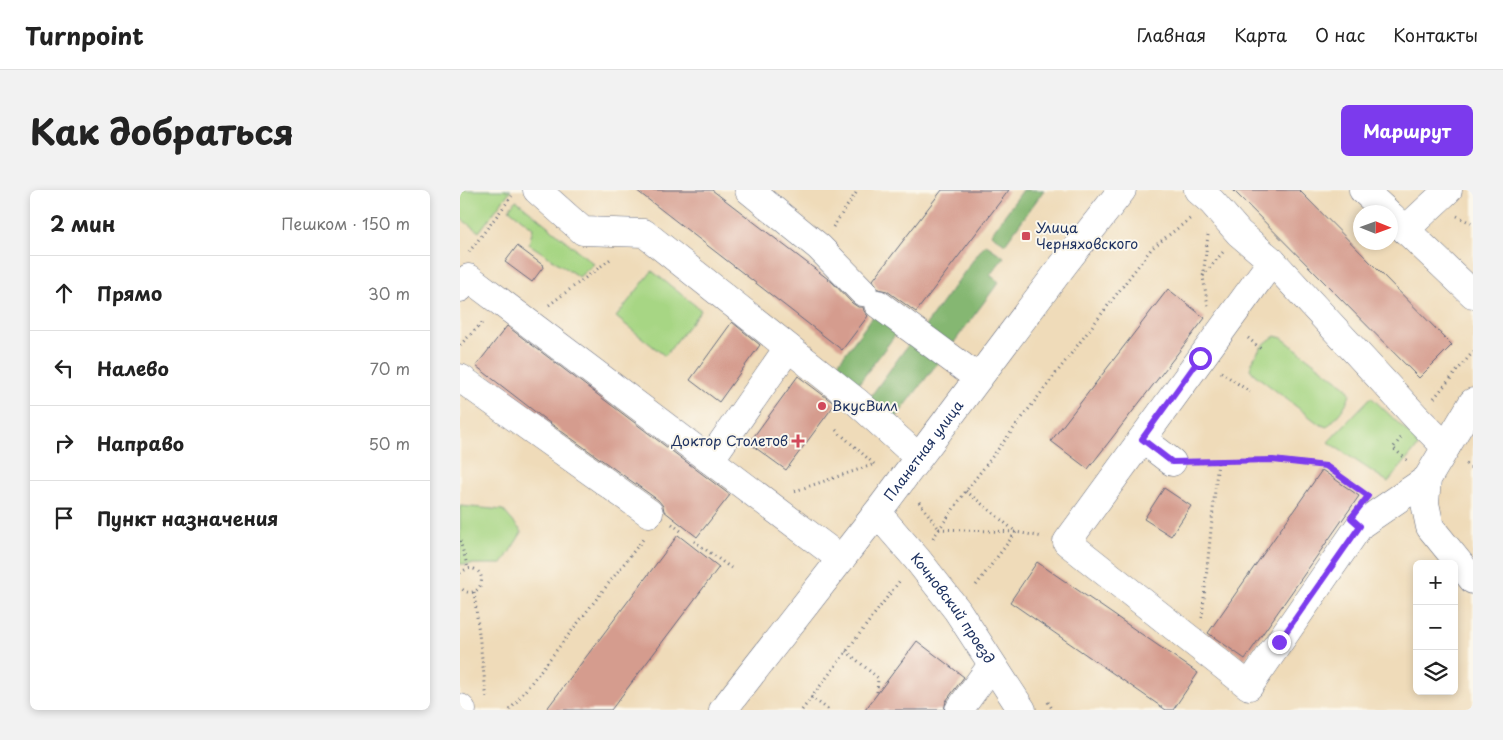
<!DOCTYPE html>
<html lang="ru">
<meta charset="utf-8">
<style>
body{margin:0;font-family:"Playpen Sans",sans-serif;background:#f2f2f2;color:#222}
.controls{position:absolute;right:15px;bottom:15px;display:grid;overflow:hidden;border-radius:8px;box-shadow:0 2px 8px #0003}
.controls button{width:45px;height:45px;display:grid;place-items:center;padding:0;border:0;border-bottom:1px solid #e0e0e0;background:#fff;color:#222;font:25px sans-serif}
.compass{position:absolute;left:893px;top:15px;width:45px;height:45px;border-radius:50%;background:#fff;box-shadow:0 2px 8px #0003;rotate:91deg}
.stop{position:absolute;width:15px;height:15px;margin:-11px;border:4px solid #7c3aed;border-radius:50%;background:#fff}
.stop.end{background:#7c3aed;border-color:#fff;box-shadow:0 1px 5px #0008}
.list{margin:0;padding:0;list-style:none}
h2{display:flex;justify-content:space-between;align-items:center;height:65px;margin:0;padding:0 20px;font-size:21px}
h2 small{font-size:16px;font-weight:400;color:#767676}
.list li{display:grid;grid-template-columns:32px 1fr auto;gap:15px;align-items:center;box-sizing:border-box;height:75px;padding:0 20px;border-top:1px solid #e0e0e0}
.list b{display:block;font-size:19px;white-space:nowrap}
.list em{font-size:16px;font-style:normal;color:#767676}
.icon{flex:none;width:28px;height:28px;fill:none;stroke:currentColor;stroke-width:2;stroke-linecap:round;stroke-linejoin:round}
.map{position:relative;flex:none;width:1013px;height:520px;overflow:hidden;border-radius:8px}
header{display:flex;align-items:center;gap:30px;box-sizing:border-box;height:70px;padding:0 25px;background:#fff;border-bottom:1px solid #e0e0e0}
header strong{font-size:24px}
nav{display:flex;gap:28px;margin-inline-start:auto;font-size:18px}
.intro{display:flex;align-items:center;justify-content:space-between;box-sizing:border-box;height:120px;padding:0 30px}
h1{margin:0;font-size:35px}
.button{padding:12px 22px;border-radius:8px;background:#7c3aed;color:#fff;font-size:18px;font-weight:700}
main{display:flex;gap:30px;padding:0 30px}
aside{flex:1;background:#fff;border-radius:8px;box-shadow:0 2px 8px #0003}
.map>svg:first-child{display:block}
.green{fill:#a7d684;stroke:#618271}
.forest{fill:#85b772;stroke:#507368}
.building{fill:#d59c8e}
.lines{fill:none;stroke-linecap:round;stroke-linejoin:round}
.minor-casing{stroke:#656b7e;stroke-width:29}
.path{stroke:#656b7e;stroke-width:3;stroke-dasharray:1 4;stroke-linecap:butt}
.minor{stroke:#fff;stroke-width:28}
.route{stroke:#7c3aed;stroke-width:6}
.poi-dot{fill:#d1495b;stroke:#fbf7ec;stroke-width:2}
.labels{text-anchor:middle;stroke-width:4;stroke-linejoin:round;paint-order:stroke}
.poi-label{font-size:14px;fill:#1b2f5e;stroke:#fbf7ec;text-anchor:start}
.street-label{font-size:14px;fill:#1b2f5e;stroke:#fbf7ec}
</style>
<header>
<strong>Turnpoint</strong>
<nav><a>Главная</a><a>Карта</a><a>О нас</a><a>Контакты</a></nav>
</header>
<div class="intro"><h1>Как добраться</h1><a class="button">Маршрут</a></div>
<main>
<aside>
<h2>2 мин<small>Пешком · 150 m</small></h2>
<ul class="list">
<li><svg class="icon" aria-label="ahead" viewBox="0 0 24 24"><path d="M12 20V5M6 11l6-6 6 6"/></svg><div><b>Прямо</b></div><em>30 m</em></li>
<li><svg class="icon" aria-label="left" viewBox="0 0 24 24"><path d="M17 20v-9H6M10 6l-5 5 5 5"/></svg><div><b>Налево</b></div><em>70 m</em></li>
<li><svg class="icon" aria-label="right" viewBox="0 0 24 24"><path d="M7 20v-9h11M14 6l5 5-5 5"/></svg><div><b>Направо</b></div><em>50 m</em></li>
<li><svg class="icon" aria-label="arrive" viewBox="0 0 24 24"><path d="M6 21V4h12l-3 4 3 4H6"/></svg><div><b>Пункт назначения</b></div></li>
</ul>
</aside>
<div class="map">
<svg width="1013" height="520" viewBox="0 0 1013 520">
<rect width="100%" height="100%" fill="#fbf7ec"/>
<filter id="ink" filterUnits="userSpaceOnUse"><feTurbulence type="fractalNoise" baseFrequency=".02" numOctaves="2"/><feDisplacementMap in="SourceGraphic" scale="10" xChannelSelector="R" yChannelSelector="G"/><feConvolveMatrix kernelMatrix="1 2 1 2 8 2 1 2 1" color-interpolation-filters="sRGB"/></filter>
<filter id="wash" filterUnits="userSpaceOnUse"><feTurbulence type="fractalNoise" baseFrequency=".0096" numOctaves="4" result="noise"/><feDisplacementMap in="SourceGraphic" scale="20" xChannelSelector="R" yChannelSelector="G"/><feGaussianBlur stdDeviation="1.12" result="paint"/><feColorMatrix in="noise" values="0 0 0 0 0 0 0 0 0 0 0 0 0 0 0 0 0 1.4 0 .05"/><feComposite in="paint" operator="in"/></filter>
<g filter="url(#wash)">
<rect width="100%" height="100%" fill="#efdbb9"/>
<g class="green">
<polygon points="0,0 51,0 19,42 0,28"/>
<polygon points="56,10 134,74 119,87 69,54 73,38 49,19"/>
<polygon points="192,81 241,120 205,166 156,127"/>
<path d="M816,146L822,148L886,197L890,203C888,215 876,228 867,237L859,234L794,184L790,179C793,166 804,151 816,146Z"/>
<polygon points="911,207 960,254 928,292 868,252"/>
<polygon points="0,316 43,320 62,342 42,374 0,374"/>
</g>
<g class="forest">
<polygon points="563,0 584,0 545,54 531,44"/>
<polygon points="525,54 544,67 530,85 539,92 489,159 462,140"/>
<polygon points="415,124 439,140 396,197 373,180"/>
<polygon points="451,151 479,171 435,229 408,210"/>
</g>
<g id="blocks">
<g class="building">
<polygon points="176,0 252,0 372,92 392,113 398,117 403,117 404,121 408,126 382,160"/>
<polygon points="482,0 549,0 456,122 427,101 418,99 413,90"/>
<polygon points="773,0 839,0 992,155 959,188"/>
<polygon points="57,56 84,76 72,92 45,72"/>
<polygon points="708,99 745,128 628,279 591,251"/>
<polygon points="272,132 300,155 259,212 230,190"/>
<polygon points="47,136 270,305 237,347 204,321 203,316 198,310 87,231 16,176"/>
<polygon points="338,186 375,214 326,280 289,253"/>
<polygon points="862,280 899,306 785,469 748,443"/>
<polygon points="704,298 731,316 711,346 684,329"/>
<polygon points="218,345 259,377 151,520 86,520"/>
<polygon points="577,372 738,483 713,520 706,520 550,412"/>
<polygon points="457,451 504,487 486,511 484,520 405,520"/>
</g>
</g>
</g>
<g filter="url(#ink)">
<use href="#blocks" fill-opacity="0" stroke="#656b7e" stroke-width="1"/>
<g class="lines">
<defs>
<g id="minor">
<polyline points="77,0 123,41 184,43 397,212 458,267"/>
<polyline points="289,0 359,57 403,102"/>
<polyline points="738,0 752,12 779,43 812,71 957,228 986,257"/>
<polyline points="903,0 927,22"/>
<polyline points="931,26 1013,104"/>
<polyline points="945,40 988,0"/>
<polyline points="812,71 607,352 789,496 900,335 967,289"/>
<polyline points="0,98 9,88 381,369"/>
<polyline points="418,114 518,188"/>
<polyline points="0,188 189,323"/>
<polyline points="1013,212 967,289 965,313 970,337 1013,390"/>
<polyline points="682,249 712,272"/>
<polyline points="250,270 328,158"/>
<path id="s1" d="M417,323L457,369L497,420L562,520"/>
<polyline points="0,518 2,520"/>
<path id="s2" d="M263,520L417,323L604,74L662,0"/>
<polyline points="499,520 532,475"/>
</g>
</defs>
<use href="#minor" class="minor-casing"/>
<g class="path">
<polyline points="997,26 1013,34"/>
<polyline points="373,37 398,0"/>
<polyline points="748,45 743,87 748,116"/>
<polyline points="9,62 52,6"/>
<polyline points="743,86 763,62"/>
<polyline points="89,115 152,68"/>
<polyline points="788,148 801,159"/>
<polyline points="0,155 24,131"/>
<polyline points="761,182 790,202"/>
<polyline points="974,208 1013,162"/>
<polyline points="376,240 414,274"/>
<polyline points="941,248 933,258 949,272"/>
<polyline points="737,272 813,270 866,276 902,302"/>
<polyline points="1006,274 1013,279"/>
<polyline points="335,301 415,274"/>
<polyline points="506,301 556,342 514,398"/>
<polyline points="459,312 479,339"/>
<polyline points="212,334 221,341"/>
<polyline points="479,339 556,342 583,347"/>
<polyline points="473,348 506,301 692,58 731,28"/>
<polyline points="0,351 8,378"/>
<polyline points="234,351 271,378"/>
<path d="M0,383C4,380 9,377 14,379C31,386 16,414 0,397"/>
<polyline points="14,402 27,510"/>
<polyline points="742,428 758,271"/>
<polyline points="386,461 418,488 417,503"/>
<polyline points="351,507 369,520"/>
<polyline points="588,512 593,520"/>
<polyline points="50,520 184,348"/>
<polyline points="342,520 441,389"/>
</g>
<use href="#minor" class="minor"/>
</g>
</g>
<g class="lines" filter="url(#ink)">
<polyline class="route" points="740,168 682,249 712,272 813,270 866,276 908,306 891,328 900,336 819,452"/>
</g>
<g class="poi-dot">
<rect x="561" y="41" width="10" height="10" rx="2.5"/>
<circle cx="362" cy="216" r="5"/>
<path d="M335.5 243.5h5v5h5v5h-5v5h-5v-5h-5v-5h5z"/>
</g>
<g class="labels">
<g class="poi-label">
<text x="576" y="43">Улица<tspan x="576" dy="16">Черняховского</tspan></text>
<text x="372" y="221">ВкусВилл</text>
<text x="328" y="256" text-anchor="end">Доктор Столетов</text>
</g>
<g class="street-label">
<text dy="5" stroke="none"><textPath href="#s2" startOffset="328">Планетная улица</textPath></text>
<text dy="5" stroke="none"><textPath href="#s1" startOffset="122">Кочновский проезд</textPath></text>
</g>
</g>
</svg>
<div class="controls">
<button>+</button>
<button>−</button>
<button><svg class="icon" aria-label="layers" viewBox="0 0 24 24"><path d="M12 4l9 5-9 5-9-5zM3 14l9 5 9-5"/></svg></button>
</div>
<svg class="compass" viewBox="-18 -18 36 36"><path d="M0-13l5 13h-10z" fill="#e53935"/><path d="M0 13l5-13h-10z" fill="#767676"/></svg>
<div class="stop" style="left:740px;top:168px"></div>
<div class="stop end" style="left:819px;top:452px"></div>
</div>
</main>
